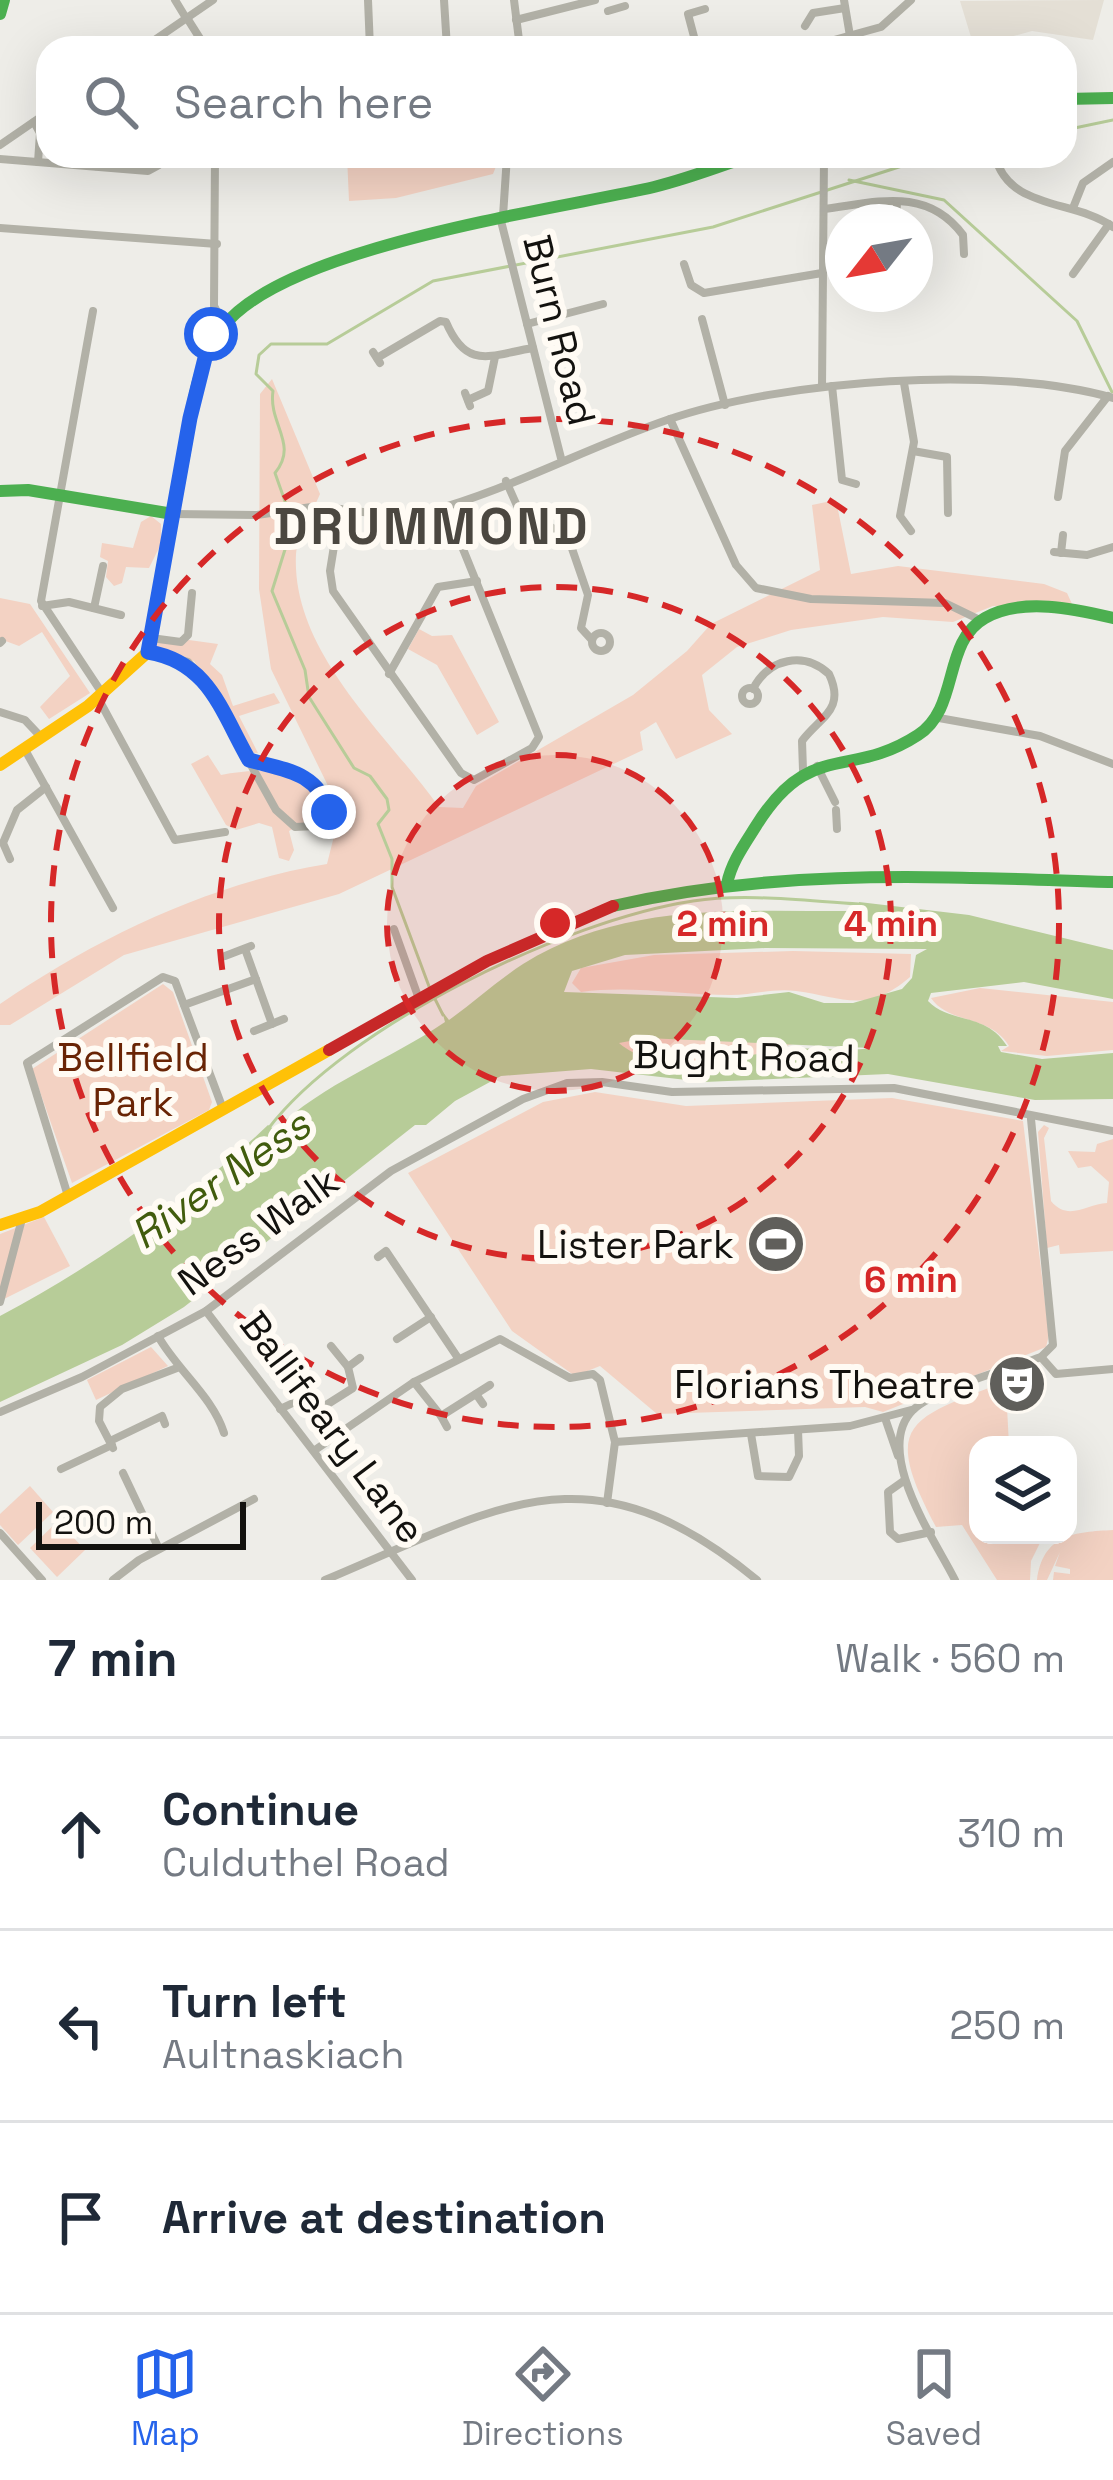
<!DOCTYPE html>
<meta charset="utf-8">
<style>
body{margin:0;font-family:"Space Grotesk",sans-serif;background:#f6f6f7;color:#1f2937}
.controls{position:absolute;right:36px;bottom:36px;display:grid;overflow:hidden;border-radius:24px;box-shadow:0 12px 48px #0002}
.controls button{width:108px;height:108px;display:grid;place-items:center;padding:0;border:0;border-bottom:3px solid #e0e1e3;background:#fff;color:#1f2937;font:60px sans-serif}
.compass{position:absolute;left:825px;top:204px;width:108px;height:108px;border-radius:50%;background:#fff;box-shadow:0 12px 48px #0002;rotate:239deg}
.scale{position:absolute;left:36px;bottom:30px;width:210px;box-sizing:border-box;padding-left:12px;border:6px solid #13120f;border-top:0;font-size:33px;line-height:42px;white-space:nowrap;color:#13120f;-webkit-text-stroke:9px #fffbf4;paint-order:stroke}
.stop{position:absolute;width:36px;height:36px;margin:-27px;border:9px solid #2563eb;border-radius:50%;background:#fff}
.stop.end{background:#2563eb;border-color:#fff;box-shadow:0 3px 12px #0008}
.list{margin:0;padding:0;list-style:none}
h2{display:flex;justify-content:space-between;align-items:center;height:156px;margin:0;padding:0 48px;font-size:51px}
h2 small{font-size:39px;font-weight:400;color:#747a83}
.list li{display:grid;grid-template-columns:78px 1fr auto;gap:36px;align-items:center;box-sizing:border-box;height:192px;padding:0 48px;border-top:3px solid #e0e1e3}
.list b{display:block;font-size:45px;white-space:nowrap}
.list p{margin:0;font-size:39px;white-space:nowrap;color:#747a83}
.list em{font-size:39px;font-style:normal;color:#747a83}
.icon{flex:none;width:66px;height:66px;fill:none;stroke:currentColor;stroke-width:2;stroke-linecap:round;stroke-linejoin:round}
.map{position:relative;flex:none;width:1113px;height:1580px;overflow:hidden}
.search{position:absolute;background:#fff;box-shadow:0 12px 48px #0002;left:36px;right:36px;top:36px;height:132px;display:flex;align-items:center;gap:30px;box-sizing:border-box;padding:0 42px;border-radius:36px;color:#747a83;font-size:45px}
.sheet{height:732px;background:#fff}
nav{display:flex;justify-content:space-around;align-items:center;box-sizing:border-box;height:168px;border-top:3px solid #e0e1e3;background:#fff;font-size:33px;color:#747a83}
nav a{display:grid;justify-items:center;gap:6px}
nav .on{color:#2563eb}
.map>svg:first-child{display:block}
.built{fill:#e4dfd5}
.green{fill:#f3d2c3}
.water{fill:#b7cc98;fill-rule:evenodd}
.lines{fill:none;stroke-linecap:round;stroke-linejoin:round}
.stream{stroke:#b7cc98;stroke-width:3}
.street{stroke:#b2b1a7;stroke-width:8}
.fast{stroke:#4caf50;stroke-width:12}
.slow{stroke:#ffc107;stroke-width:12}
.jam{stroke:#c62828;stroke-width:12}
.route{stroke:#2563eb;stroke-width:15}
.ring{fill:none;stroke:#d62828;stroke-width:6;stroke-dasharray:21 15}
.labels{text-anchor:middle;stroke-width:12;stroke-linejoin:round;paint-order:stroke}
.street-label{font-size:39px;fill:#13120f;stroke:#fffbf4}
.park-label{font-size:39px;fill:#692405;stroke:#fffbf4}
.poi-label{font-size:39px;fill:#13120f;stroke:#fffbf4;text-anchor:end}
.water-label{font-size:42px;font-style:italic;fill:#415c0d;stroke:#fffbf4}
.district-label{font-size:51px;font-weight:bold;letter-spacing:3px;fill:#4b4740;stroke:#fffbf4}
.centre{fill:#d62828;stroke:#fffbf4;stroke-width:6}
.ring-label{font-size:36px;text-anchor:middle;font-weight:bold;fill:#d62828;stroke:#fffbf4;stroke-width:12;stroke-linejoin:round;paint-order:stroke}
</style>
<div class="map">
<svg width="1113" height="1580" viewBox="0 0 1113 1580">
<rect width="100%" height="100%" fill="#eeede8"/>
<polygon class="built" points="1104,0 1093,40 1032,31 974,47 960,1"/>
<g class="green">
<polygon points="347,156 498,156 499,159 493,174 396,198 349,201"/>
<path d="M272,379L320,494C313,511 297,535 296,554C291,652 387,734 439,807L463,808L476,786L633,695L687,651L711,624L820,570L812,505L836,500L851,574L898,566L1044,584L1067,593L1072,604L993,606L953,622L883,617L791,630L737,647L702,675L709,710L732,734L676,759L656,722L640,732L643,750L339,894L124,955L10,1025H0V1004C96,938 210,883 327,864L336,828L330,790L271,669L259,589L260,394Z"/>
<polygon points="151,516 161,524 161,544 149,568 126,567 122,583 114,586 106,577 108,561 100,557 102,543 133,548 141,522"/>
<polygon points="0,598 30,604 90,693 49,719 40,707 70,676 42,632 19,646 0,639"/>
<polygon points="419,629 432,636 452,635 499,722 477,735 437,665 408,649"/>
<polygon points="189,640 218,644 210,664 222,675 233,706 274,693 280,703 239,716 258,753 252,753 194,661 155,649 155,643"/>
<path d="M208,755L221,775C259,768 289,768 320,795L322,812L289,831L294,850L289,861L279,858L272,827L259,823L236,830L226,825L191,764Z"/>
<path d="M793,951L911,954L910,977C866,1015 843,997 796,991C774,988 752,995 731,995C680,995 631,985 581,992L572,983L581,968L654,955Z"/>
<polygon points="163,984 173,992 212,1102 209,1110 72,1183 32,1069"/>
<path d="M980,988L1113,1002V1050L1047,1056L1001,1051L1009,1046C991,1015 948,1024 931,998Z"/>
<polygon points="631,1034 793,1044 714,1067 620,1050 618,1041"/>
<polygon points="595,1092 686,1106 892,1098 1023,1121 1049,1335 1046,1347 883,1412 865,1407 657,1414 600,1366 575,1376 512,1331 408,1173 543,1102"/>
<path d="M1044,1125L1049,1128L1044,1138L1051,1201C1068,1222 1087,1204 1107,1203L1109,1182L1091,1166L1078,1168L1068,1151L1095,1152L1097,1144L1113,1139V1251L1060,1254L1059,1245L1047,1248L1038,1132Z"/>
<polygon points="44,1217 70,1266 0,1301 0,1234"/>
<polygon points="151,1347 168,1366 96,1400 87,1380"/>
<path d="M1004,1382L1009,1392L1027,1388L1030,1396L1007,1407L1009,1445H978V1535H1044L1031,1561L1030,1580H997L962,1525L936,1527C880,1422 910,1419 1004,1382Z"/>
<polygon points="30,1486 53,1512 18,1545 0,1525 0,1514"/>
<polygon points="58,1521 85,1550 57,1577 30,1548"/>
<path d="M1113,1530V1580H1053L1054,1572L1070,1574V1569L1055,1566L1060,1552L1047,1580H1037C1043,1534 1075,1532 1113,1530Z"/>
</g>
<path class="water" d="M859,902L969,915L1113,950V999L1024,982L931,993L928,1001C950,1024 986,1012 1007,1046H998L1001,1052L1042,1059L1113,1053V1099L1035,1100L888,1074L704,1082L591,1069L501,1076L455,1101L426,1125H415L184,1307L122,1345L0,1402V1316C94,1266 191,1199 268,1125L275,1130C322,1084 391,1059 445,1022L442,1011L449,1020C474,1002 497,981 523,964C625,900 745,912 859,911ZM765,948L927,949L916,955L912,978L902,989L853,1003H824L789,992L737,998L564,992L572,971L625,955ZM646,1038L871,1048C846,1052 821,1047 795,1049C745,1053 662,1080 619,1043Z"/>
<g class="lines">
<g class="stream">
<polyline points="1065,130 1113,120"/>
<polyline points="849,180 944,200 1077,321 1112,392"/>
<path d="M430,989L392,887V859L378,824L389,810L387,799L370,776L354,768L309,697L305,670L272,591L293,524L275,473C299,444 268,424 273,391L256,374L259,355L271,344H327L433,281L713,227L933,156"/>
<polyline points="434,997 443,1015"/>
<path d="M268,1129C346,1026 566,920 693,901C746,893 806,901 859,904"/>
</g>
<g class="street">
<polyline points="175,0 186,18"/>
<polyline points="368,0 370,48"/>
<polyline points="444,0 447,48"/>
<polyline points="514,0 520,48"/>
<polyline points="844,0 850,36"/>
<polyline points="608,11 625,6"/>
<polyline points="187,18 206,48"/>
<polyline points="516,20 595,0"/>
<polyline points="805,26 813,13 845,8"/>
<polyline points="86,48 99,40 113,48"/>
<polyline points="143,48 213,0"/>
<polyline points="697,48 688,14 705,9"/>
<polyline points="805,48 881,27 911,0"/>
<polyline points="34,122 40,133 38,162"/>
<polyline points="0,145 48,112"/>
<polyline points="215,156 214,306 222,321"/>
<path d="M995,156C1009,211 1075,199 1113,227"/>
<polyline points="0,159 148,171 159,165 159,156"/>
<polyline points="96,166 110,156"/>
<polyline points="1073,208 1083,183 1113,162"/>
<path d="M824,209C874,203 926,185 963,235L964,254"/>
<polyline points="503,216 507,156"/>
<polyline points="500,217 561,458"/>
<polyline points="896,222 897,202"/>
<polyline points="0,228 217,244"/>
<polyline points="684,264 691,285 704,293 822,273"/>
<polyline points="1073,274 1109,224"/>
<polyline points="93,311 41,601 102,693"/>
<polyline points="702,319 725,405"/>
<polyline points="527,324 603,304"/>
<polyline points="373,352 380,363"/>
<path d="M377,358L440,321L446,322C467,371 490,355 533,348"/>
<polyline points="904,383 914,442 900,516 911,531"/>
<polyline points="832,386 842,480 856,484"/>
<polyline points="822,387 824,156"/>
<polyline points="465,393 470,406"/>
<polyline points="468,400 488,391 495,357"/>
<polyline points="670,419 736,565 756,588 811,599 945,603 980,620"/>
<polyline points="913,451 947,457 948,513"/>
<polyline points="506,481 518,508 568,537 588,595 581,628 592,640"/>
<polyline points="1058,497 1065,451 1108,396"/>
<polyline points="340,509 330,571 333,591 461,773 474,780 532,748 539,737 446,507"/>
<path d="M173,514L257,515L318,506L393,516L427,512C507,491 588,447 667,420C782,380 997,364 1113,398"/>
<polyline points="1054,552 1087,555 1113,547"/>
<polyline points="1061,553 1063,535"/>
<polyline points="42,606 69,602 121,615"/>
<polyline points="94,608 103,566"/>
<circle cx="601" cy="642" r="9"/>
<polyline points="151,638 181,642 188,635 192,593"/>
<polyline points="0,643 2,641"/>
<path d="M148,652L188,662L203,679L276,810L295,827L315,826L329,811C317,772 285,770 249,760"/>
<polyline points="389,674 438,587 477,581"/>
<circle cx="750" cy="696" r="8"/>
<path d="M753,689C769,658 804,651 829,674C846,710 820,717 802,741L803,770"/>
<polyline points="98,698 175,840 225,832"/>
<polyline points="0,712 25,720 41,737"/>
<polyline points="939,718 1040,736 1113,764"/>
<polyline points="24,748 113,908"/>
<polyline points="817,766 835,802"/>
<polyline points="836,810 837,829"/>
<polyline points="10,859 3,843 17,810 46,787"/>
<polyline points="394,929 419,999"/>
<polyline points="245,949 272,1024"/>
<polyline points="225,956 251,946"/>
<polyline points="184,1005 256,979"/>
<polyline points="254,1031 284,1019"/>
<polyline points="68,1196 27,1063 163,977 175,981 223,1109"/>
<polyline points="378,1257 386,1251 458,1358"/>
<polyline points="0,1302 22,1219"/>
<polyline points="206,1311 412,1580"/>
<path d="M158,1336C177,1370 213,1397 224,1433"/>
<polyline points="397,1339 431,1317"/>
<polyline points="331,1346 348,1367"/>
<polyline points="1041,1357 1056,1374 1113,1369"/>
<polyline points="414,1382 441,1416 490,1385"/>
<polyline points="476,1394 483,1404"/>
<polyline points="280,1409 295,1402 323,1407 353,1388 348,1367 360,1358"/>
<polyline points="0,1412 82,1377 206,1311 391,1171 523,1099 567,1083 602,1082 672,1092 894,1088 1113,1131"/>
<polyline points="441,1416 447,1427"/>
<polyline points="885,1418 898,1456"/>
<polyline points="751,1434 758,1476 789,1477 799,1456 798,1430"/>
<polyline points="110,1441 162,1416 165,1424"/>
<polyline points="615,1442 850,1426 911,1410"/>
<polyline points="113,1448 99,1421 100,1407 122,1389 177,1368"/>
<polyline points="315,1450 414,1382 500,1339 570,1378 593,1374 600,1380 615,1442 607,1503"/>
<polyline points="61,1469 112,1445"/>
<polyline points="123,1473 159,1549"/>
<polyline points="905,1480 888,1492 890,1532 898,1539 931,1532"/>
<polyline points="0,1533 42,1580"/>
<polyline points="113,1580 139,1560 254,1499"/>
<path d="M325,1580C498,1508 588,1441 757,1580"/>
<path d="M955,1580C935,1540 872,1451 913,1410C935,1389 1011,1368 1041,1357L1053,1345L1031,1119"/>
</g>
<g class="fast">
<polyline points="0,14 4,0"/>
<polyline points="1065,99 1113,98"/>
<path d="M184,457C192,412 195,365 223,327C285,246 553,210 654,187C687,179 718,167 750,156"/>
<polyline points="0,491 28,490 173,514"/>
<path d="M727,884C731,863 744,845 756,826C810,739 849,780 918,735C960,708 942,642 985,618C1022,597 1075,609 1113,618"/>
<path d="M613,906C783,867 940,877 1113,882"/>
</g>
<g class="slow">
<polyline points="0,765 88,706 148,652 184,457"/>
<polyline points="0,1225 40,1212 329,1050"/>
</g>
<polyline class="jam" points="329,1050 487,961 613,906"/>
</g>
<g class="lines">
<path class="route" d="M211,334L190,418L148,652C209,662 221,711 249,760C285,770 318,772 329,812"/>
</g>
<circle cx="555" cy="923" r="168" fill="#d62828" fill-opacity=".12"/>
<g class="ring">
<circle cx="555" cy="923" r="168"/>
<circle cx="555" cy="923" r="336"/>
<circle cx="555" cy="923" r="504"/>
</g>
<defs>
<symbol id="stadium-disc" viewBox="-11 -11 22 22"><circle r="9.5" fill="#605f5b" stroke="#fffbf4"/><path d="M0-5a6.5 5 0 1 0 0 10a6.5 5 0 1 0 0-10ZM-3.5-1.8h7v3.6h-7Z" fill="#fff"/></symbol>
<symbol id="theatre-disc" viewBox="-11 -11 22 22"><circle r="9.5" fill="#605f5b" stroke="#fffbf4"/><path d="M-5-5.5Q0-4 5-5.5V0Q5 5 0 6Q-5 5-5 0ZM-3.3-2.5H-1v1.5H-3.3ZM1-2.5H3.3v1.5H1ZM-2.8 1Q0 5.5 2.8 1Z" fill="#fff"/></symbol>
</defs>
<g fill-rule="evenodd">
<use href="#stadium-disc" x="743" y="1211" width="66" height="66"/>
<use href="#theatre-disc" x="984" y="1351" width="66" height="66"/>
</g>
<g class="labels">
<g class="street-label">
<text transform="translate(560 330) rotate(76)" y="14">Burn Road</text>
<text transform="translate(744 1056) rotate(1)" y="14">Bught Road</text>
<text transform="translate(258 1231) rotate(-36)" y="14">Ness Walk</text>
<text transform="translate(333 1427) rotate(53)" y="14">Ballifeary Lane</text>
</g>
<g class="park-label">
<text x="133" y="1071">Bellfield<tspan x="133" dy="45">Park</tspan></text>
</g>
<g class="poi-label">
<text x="734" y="1258">Lister Park</text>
<text x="975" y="1398">Florians Theatre</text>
</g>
<g class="water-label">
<text transform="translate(220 1179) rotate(-35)" y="15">River Ness</text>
</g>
<g class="district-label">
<text x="432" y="544">DRUMMOND</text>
</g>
</g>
<circle cx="555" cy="923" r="18" class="centre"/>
<g class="ring-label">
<text x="723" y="936">2 min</text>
<text x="891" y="936">4 min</text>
<text x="911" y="1292">6 min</text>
</g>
</svg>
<div class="controls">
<button><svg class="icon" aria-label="layers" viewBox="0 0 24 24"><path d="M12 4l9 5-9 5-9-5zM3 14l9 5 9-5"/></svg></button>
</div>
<svg class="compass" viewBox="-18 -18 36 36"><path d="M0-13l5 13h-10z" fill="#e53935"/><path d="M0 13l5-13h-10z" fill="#747a83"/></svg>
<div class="scale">200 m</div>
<div class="stop" style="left:211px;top:334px"></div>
<div class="stop end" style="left:329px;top:812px"></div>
<div class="search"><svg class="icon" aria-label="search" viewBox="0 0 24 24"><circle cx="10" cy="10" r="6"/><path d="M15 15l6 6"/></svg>Search here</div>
</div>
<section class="sheet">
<h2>7 min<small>Walk · 560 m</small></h2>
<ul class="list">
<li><svg class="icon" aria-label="ahead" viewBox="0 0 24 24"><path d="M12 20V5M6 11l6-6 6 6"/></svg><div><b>Continue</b><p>Culduthel Road</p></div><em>310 m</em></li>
<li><svg class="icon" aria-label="left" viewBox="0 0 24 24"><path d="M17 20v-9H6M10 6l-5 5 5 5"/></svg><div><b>Turn left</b><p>Aultnaskiach</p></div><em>250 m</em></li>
<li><svg class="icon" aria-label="arrive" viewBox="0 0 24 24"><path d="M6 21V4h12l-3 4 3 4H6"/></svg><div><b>Arrive at destination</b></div></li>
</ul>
</section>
<nav>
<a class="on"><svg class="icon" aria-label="map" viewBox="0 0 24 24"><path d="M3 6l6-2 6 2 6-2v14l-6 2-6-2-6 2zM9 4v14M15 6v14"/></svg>Map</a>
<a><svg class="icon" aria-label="directions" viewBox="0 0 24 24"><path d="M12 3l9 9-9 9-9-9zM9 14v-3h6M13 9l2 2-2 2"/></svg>Directions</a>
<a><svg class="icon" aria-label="saved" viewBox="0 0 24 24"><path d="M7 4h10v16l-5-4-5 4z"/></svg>Saved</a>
</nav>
